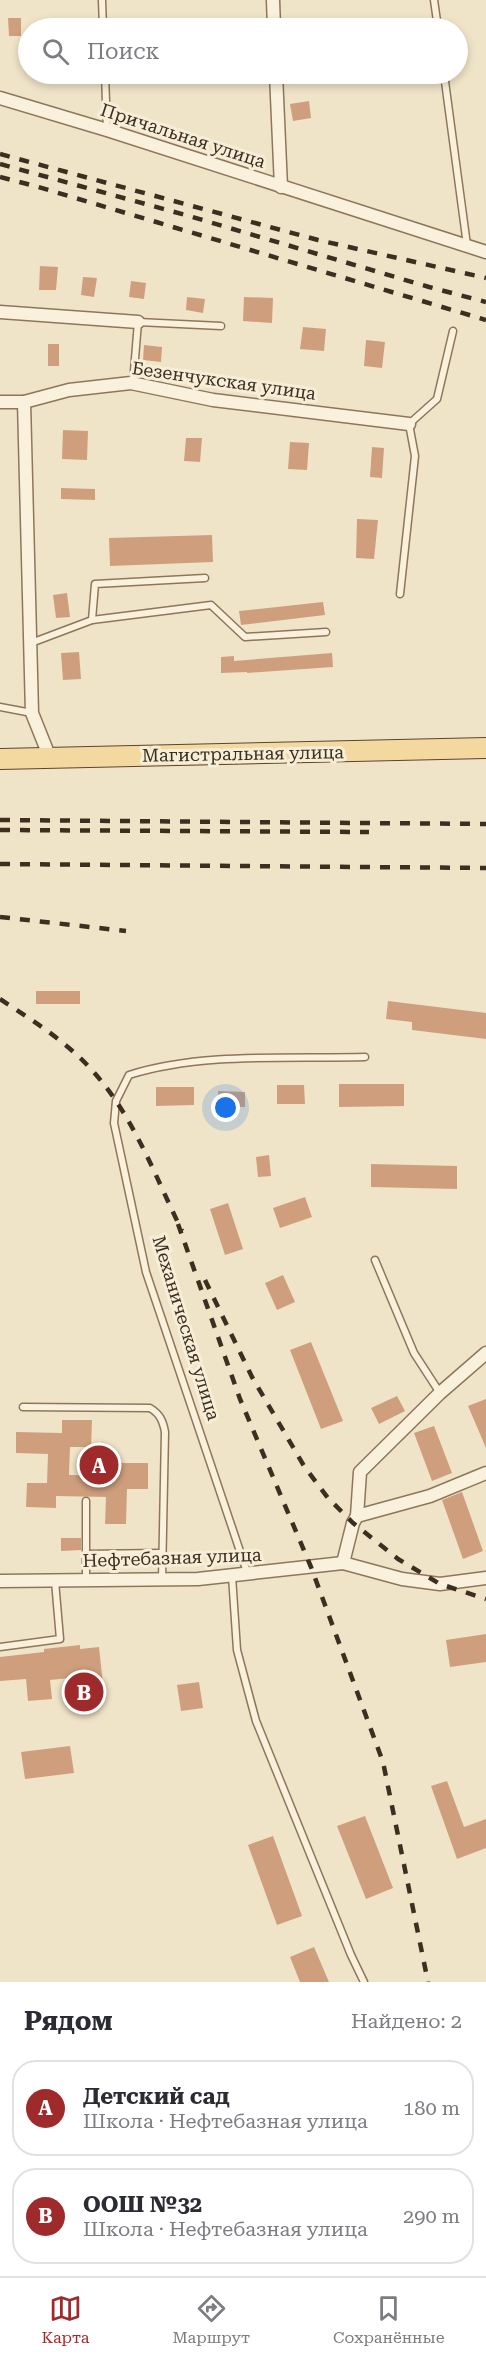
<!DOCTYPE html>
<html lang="ru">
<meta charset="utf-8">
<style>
body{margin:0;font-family:"Roboto Serif",serif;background:#f2f2f3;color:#2b2b33}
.you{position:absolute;left:226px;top:1108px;width:21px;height:21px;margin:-15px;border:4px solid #fff;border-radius:50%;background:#1a73e8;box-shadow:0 0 0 9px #1a73e833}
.badge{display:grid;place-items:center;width:39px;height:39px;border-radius:50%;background:#9e2a2b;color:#fff;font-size:20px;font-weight:700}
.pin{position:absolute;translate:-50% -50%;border:3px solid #fff;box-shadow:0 2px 6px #0006}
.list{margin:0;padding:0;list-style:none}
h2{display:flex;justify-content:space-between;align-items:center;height:78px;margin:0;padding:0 24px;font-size:26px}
h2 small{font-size:20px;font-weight:400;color:#7c7c81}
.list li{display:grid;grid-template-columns:39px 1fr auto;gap:18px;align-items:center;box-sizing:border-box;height:96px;margin:0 12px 12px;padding:0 12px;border:2px solid #e1e1e2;border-radius:24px}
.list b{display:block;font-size:22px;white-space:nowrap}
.list p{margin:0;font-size:20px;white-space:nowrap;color:#7c7c81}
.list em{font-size:20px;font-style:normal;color:#7c7c81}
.icon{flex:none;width:33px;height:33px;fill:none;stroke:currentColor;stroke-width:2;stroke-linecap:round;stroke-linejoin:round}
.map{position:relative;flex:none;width:486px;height:1982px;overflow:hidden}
.search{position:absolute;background:#fff;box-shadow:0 3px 9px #0003;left:18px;right:18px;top:18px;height:66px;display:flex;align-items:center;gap:15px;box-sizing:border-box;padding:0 21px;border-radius:33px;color:#7c7c81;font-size:22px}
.sheet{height:294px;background:#fff}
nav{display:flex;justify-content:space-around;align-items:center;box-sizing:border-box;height:84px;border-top:2px solid #e1e1e2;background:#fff;font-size:16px;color:#7c7c81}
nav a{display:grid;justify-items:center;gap:3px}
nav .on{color:#9e2a2b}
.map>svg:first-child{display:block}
.building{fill:#cf9f7d}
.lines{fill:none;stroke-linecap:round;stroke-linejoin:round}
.lane-casing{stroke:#8d765c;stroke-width:9}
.street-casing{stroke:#8d765c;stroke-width:15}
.primary-casing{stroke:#5b4430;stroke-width:22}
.lane{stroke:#faf1dc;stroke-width:6}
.street{stroke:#faf1dc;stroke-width:12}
.primary{stroke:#f3d9a0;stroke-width:20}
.rail{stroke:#3d2e20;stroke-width:4.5;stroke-dasharray:10 10;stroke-linecap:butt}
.labels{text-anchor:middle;stroke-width:6;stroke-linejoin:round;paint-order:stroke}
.street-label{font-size:18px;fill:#3d2e20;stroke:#f7eed8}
</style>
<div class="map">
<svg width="486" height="1982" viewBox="0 0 486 1982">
<rect width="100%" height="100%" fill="#f0e4c8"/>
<g class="building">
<polygon points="8,18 21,18 21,36 9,36"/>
<polygon points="309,101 311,118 293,121 290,104"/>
<polygon points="40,266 58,267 56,290 39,290"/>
<polygon points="83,277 97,278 94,297 81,295"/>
<polygon points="131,281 146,283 144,299 129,297"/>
<polygon points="187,297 205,299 203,313 186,310"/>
<polygon points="244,297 273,298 272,323 243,321"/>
<polygon points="303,327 326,329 324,351 300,349"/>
<polygon points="366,340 385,342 382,368 364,366"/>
<rect x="48" y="344" width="11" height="22"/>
<polygon points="144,345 162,347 161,362 143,360"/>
<polygon points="63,430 88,431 87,460 62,459"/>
<polygon points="186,438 202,438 200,462 184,461"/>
<polygon points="290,442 309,443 307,470 288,469"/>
<polygon points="372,447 384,448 382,478 370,477"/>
<polygon points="61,488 95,489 95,500 61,499"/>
<polygon points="357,519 378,520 374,559 356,558"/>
<polygon points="212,535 213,562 110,566 109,538"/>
<polygon points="67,593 70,617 56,618 53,595"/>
<polygon points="323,602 325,615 241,625 239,611"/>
<polygon points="79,652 81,679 63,680 61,653"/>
<polygon points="332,653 333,667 247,673 247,672 221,673 221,657 234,656 234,661"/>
<rect x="36" y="991" width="44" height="13"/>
<polygon points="388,1001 486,1013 486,1039 412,1030 412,1022 386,1019"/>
<polygon points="339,1084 404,1084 404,1106 339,1107"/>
<polygon points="277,1085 304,1085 305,1104 277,1104"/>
<polygon points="156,1087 194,1087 194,1105 156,1106"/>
<polygon points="218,1091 245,1092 245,1107 218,1107"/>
<polygon points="269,1155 271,1176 258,1177 256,1157"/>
<polygon points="371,1164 457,1166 457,1189 371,1187"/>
<polygon points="305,1197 312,1217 280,1228 273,1208"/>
<polygon points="228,1203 243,1249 225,1255 210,1209"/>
<polygon points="283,1275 295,1302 277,1310 265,1283"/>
<polygon points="311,1342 343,1421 321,1429 290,1350"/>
<polygon points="397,1396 405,1411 379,1424 371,1408"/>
<polygon points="486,1399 486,1448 468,1406"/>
<polygon points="62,1420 92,1420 91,1447 70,1447 69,1475 117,1476 117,1463 148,1463 148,1489 127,1489 126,1524 105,1524 106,1497 56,1496 56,1508 26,1507 27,1483 47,1483 48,1454 16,1453 16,1432 62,1433"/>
<polygon points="434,1426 452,1473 432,1481 414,1433"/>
<polygon points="462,1492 483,1551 463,1559 442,1500"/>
<polygon points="61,1538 81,1538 81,1550 61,1551"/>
<polygon points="486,1634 486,1662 450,1667 446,1640"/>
<polygon points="80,1645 80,1649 99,1647 104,1694 82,1696 80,1677 50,1680 52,1699 28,1701 26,1679 0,1681 0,1657 44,1652 44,1649"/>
<polygon points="199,1682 203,1708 181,1711 177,1685"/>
<polygon points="70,1746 74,1773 25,1779 21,1752"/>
<polygon points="447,1781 464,1827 486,1819 486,1848 457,1859 431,1786"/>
<polygon points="365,1816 393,1888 366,1899 337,1826"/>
<polygon points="273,1836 302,1916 277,1925 248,1845"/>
<polygon points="314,1947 329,1982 300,1982 290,1957"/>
</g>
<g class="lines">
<defs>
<g id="lane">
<polyline points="102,0 103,28"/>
<polyline points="434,0 438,28"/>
<polyline points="105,74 107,130"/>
<polyline points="444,74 467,245"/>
<polyline points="133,383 138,322 221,326"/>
<polyline points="400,594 415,456 409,424 437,399 453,331"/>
<polyline points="92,620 95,584 205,578"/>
<polyline points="31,643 92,620 211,605 245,637 326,632"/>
<polyline points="0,707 32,713"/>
<polyline points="375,1260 414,1353 440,1393"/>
<path d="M23,1407L150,1408C160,1414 163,1421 165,1432L162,1579"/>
<polyline points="86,1501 86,1580"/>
<polyline points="86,1554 162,1553"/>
<path d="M248,1575L146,1272L114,1123L116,1101L129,1075C202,1052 289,1059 365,1057"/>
<polyline points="232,1576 237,1650 256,1721 351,1955 364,1982"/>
<polyline points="0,1647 60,1639 55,1581"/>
</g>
<g id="street">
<polyline points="273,0 274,28"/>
<polyline points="276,74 281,187"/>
<polyline points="0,98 107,130 486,252"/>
<polyline points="0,312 138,322"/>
<polyline points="0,402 24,402 69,390 131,383 213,400 409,424"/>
<polyline points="24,402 32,713 50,758"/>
<polyline points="357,1516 360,1472 440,1393 486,1353"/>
<polyline points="343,1563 353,1523 357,1516 430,1496 486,1473"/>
<polyline points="0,1581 198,1579 343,1563 402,1579 440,1584 486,1578"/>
</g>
<polyline id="primary" points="0,759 486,748"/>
</defs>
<use href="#lane" class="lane-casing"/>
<use href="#street" class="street-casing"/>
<use href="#primary" class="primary-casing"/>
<use href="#lane" class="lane"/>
<use href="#street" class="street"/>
<use href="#primary" class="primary"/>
<g class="rail">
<polyline points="0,154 318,240 486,278"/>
<polyline points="0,164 189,216 429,287 486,302"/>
<polyline points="0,177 35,186 486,320"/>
<polyline points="0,820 486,824"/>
<polyline points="0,830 369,832"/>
<polyline points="0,864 486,868"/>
<polyline points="0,917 126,931"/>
<path d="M0,999C32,1020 64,1040 90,1068C133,1114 155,1176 182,1231"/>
<polyline points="178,1224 240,1399 311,1567 383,1762 428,1982"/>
<polyline points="205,1280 252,1377 304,1466 328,1498 353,1523 398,1559 440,1584 486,1599"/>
</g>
</g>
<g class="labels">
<g class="street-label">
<text transform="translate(183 136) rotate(18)" y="6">Причальная улица</text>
<text transform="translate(224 381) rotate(8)" y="6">Безенчукская улица</text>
<text transform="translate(243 754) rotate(-1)" y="6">Магистральная улица</text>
<text transform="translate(186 1328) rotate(73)" y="6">Механическая улица</text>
<text transform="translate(172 1558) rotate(-2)" y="6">Нефтебазная улица</text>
</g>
</g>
</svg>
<div class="you"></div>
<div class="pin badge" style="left:99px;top:1465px">A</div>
<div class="pin badge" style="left:84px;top:1692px">B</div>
<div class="search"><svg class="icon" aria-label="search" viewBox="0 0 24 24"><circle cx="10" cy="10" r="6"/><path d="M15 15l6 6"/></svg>Поиск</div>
</div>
<section class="sheet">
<h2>Рядом<small>Найдено: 2</small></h2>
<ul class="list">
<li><span class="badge">A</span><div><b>Детский сад</b><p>Школа · Нефтебазная улица</p></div><em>180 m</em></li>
<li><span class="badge">B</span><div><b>ООШ №32</b><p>Школа · Нефтебазная улица</p></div><em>290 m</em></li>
</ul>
</section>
<nav>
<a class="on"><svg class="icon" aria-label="map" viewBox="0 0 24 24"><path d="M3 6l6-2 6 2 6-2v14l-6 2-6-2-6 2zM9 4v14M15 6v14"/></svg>Карта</a>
<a><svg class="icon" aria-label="directions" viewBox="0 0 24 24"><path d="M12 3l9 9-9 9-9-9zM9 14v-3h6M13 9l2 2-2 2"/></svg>Маршрут</a>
<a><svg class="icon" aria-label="saved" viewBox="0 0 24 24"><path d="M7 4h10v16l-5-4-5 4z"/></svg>Сохранённые</a>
</nav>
